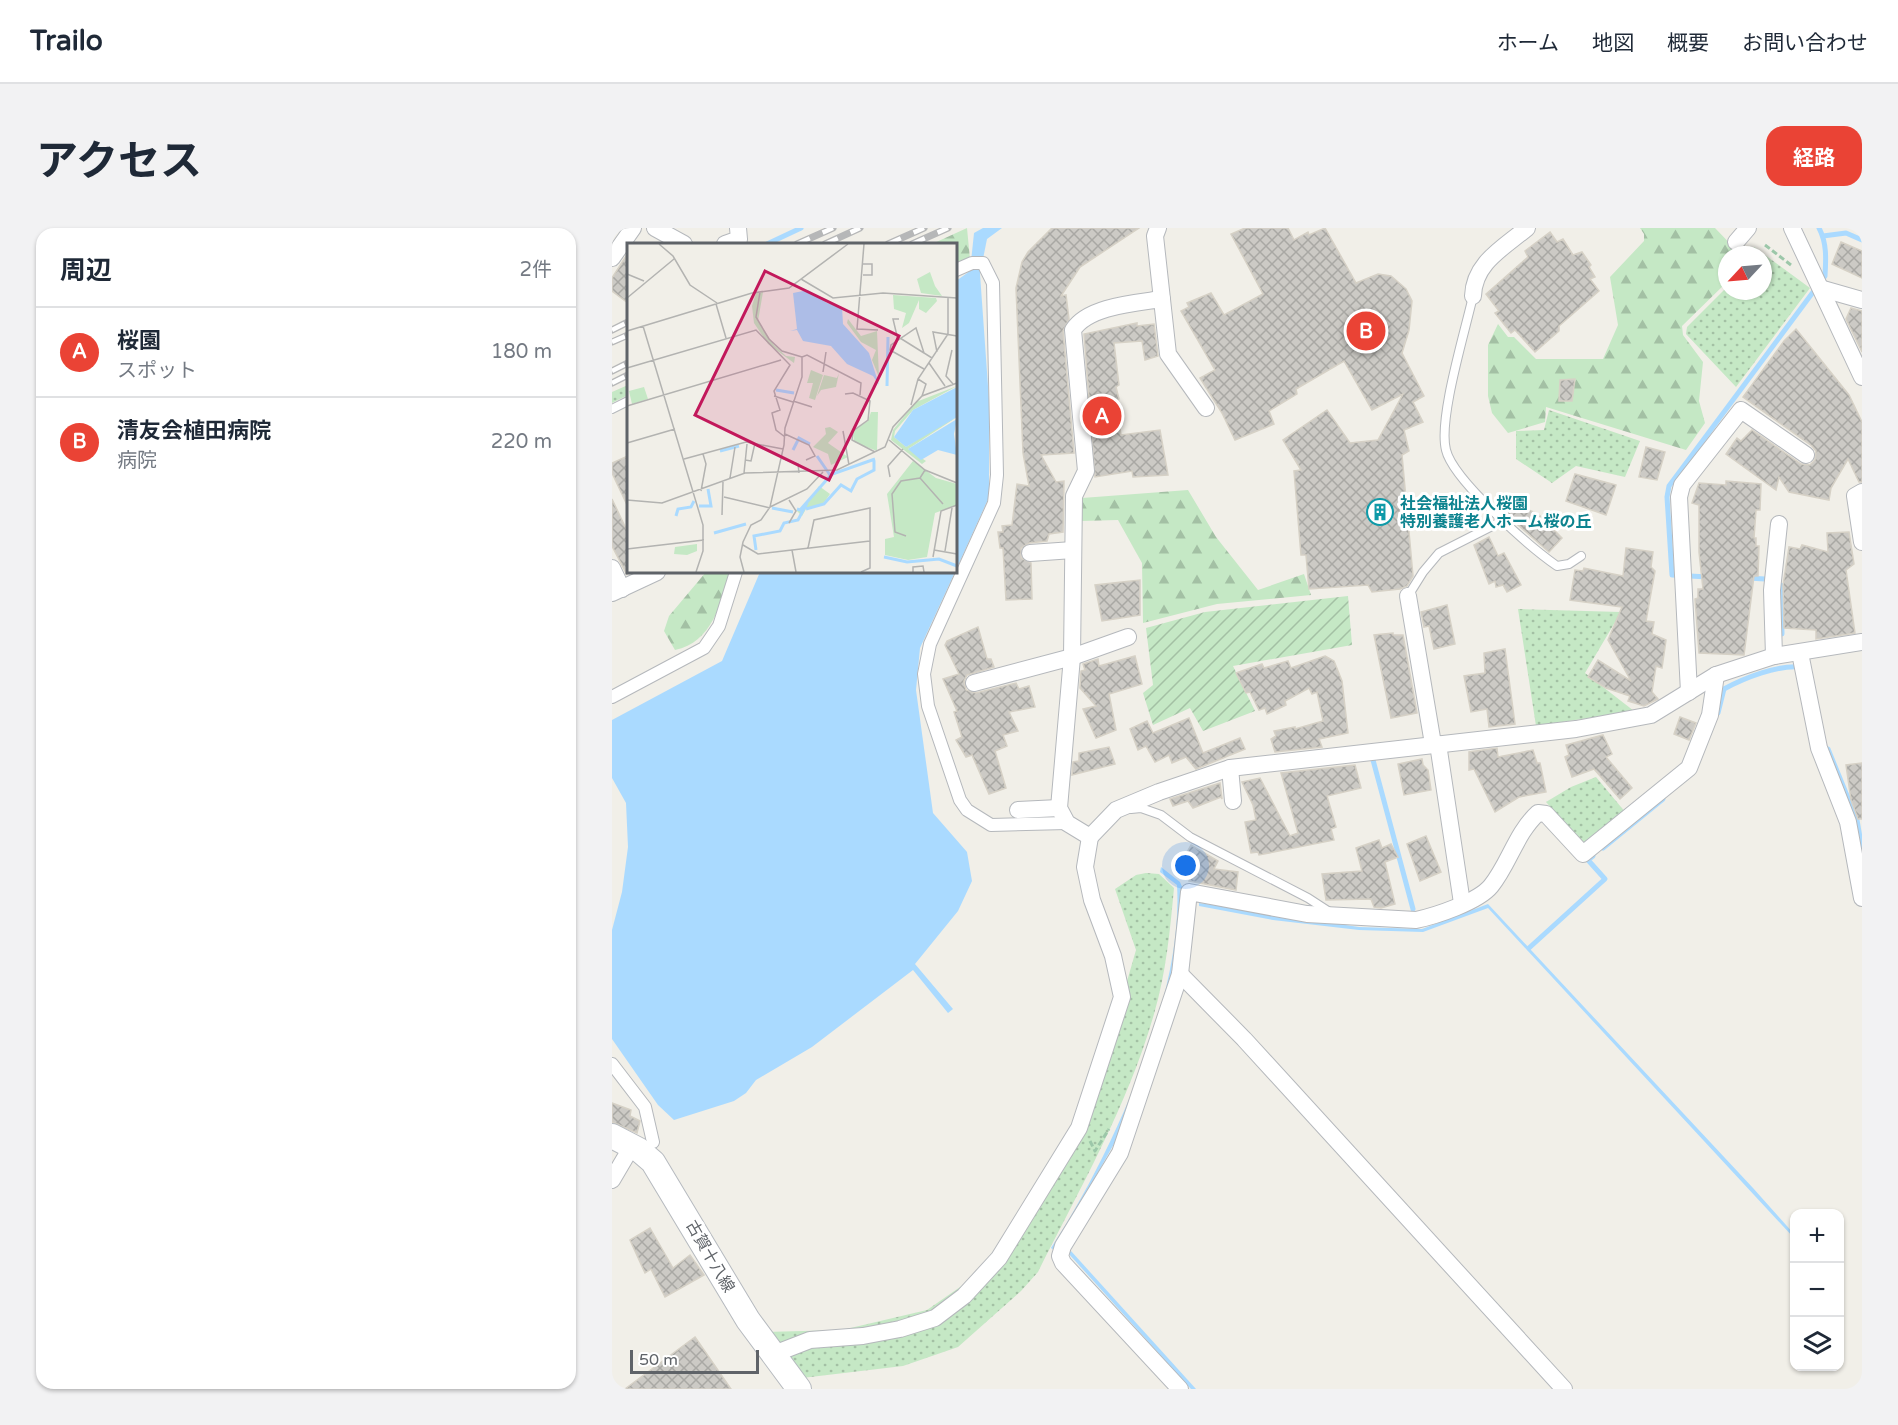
<!DOCTYPE html>
<html lang="ja">
<meta charset="utf-8">
<style>
body{margin:0;font-family:"Varela Round","Noto Sans JP",sans-serif;background:#f2f2f3;color:#1f2937}
.controls{position:absolute;right:18px;bottom:18px;display:grid;overflow:hidden;border-radius:12px;box-shadow:0 2px 4px #0004}
.controls button{width:54px;height:54px;display:grid;place-items:center;padding:0;border:0;border-bottom:2px solid #e0e1e3;background:#fff;color:#1f2937;font:30px sans-serif}
.compass{position:absolute;left:1106px;top:18px;width:54px;height:54px;border-radius:50%;background:#fff;box-shadow:0 2px 4px #0004;rotate:244deg}
.scale{position:absolute;left:18px;bottom:15px;width:129px;box-sizing:border-box;padding-left:6px;border:3px solid #5f6368;border-top:0;font-size:16px;line-height:21px;white-space:nowrap;color:#5f6368;-webkit-text-stroke:4px #fff;paint-order:stroke}
.you{position:absolute;left:574px;top:638px;width:21px;height:21px;margin:-15px;border:4px solid #fff;border-radius:50%;background:#1a73e8;box-shadow:0 0 0 9px #1a73e833}
.badge{display:grid;place-items:center;width:39px;height:39px;border-radius:50%;background:#ea4335;color:#fff;font-size:20px;font-weight:700}
.pin{position:absolute;translate:-50% -50%;border:3px solid #fff;box-shadow:0 2px 6px #0006}
.list{margin:0;padding:0;list-style:none}
h2{display:flex;justify-content:space-between;align-items:center;height:78px;margin:0;padding:0 24px;font-size:26px}
h2 small{font-size:20px;font-weight:400;color:#747a83}
.list li{display:grid;grid-template-columns:39px 1fr auto;gap:18px;align-items:center;box-sizing:border-box;height:90px;padding:0 24px;border-top:2px solid #e0e1e3}
.list b{display:block;font-size:22px;white-space:nowrap}
.list p{margin:0;font-size:20px;white-space:nowrap;color:#747a83}
.list em{font-size:20px;font-style:normal;color:#747a83}
.icon{flex:none;width:33px;height:33px;fill:none;stroke:currentColor;stroke-width:2;stroke-linecap:round;stroke-linejoin:round}
.map{position:relative;flex:none;width:1250px;height:1161px;overflow:hidden;border-radius:18px}
header{display:flex;align-items:center;gap:36px;box-sizing:border-box;height:84px;padding:0 30px;background:#fff;border-bottom:2px solid #e0e1e3}
header strong{font-size:28px}
nav{display:flex;gap:33px;margin-inline-start:auto;font-size:21px}
.intro{display:flex;align-items:center;justify-content:space-between;box-sizing:border-box;height:144px;padding:0 36px}
h1{margin:0;font-size:42px}
.button{padding:15px 27px;border-radius:18px;background:#ea4335;color:#fff;font-size:21px;font-weight:700}
main{display:flex;gap:36px;padding:0 36px}
aside{flex:1;background:#fff;border-radius:18px;box-shadow:0 2px 4px #0004}
.map>svg:first-child{display:block}
.grass{fill:url(#grass-dots)}
.forest{fill:url(#forest-firs)}
.garden{fill:url(#garden-furrows)}
.water{fill:#aadaff}
.lines{fill:none;stroke-linecap:round;stroke-linejoin:round}
.stream{stroke:#aadaff;stroke-width:5}
.building{fill:url(#building-cross-hatch);stroke:#d6d1c6;stroke-width:1.5}
.service-casing{stroke:#b5b8bc;stroke-width:10}
.pedestrian-casing{stroke:#b5b8bc;stroke-width:14}
.minor-casing{stroke:#b5b8bc;stroke-width:18}
.secondary-casing{stroke:#b6babf;stroke-width:26}
.path{stroke:#9cc7a9;stroke-width:3;stroke-dasharray:6 3;stroke-linecap:butt}
.service{stroke:#fff;stroke-width:8}
.pedestrian{stroke:#fff;stroke-width:12}
.minor{stroke:#fff;stroke-width:16}
.secondary{stroke:#fff;stroke-width:24}
.rail-casing{stroke:#b6b7b8;stroke-width:7}
.rail{stroke:#fff;stroke-width:4.5;stroke-dasharray:14;stroke-linecap:butt}
.labels{text-anchor:middle;stroke-width:6;stroke-linejoin:round;paint-order:stroke}
.culture-label{font-size:16px;font-weight:bold;fill:#0d838f;stroke:#fff;text-anchor:start}
.street-label{font-size:16px;fill:#5f6368;stroke:#fff}
.inset-river{fill:none;stroke:#aadaff;stroke-width:3}
.inset-road{fill:none;stroke:#b3b3b1;stroke-width:1.5}
.view{fill:#c2185b;fill-opacity:0.15;stroke:#c2185b;stroke-width:3}
.inset-edge{fill:none;stroke:#5f6368;stroke-width:3}
</style>
<header>
<strong>Trailo</strong>
<nav><a>ホーム</a><a>地図</a><a>概要</a><a>お問い合わせ</a></nav>
</header>
<div class="intro"><h1>アクセス</h1><a class="button">経路</a></div>
<main>
<aside>
<h2>周辺<small>2件</small></h2>
<ul class="list">
<li><span class="badge">A</span><div><b>桜園</b><p>スポット</p></div><em>180 m</em></li>
<li><span class="badge">B</span><div><b>清友会植田病院</b><p>病院</p></div><em>220 m</em></li>
</ul>
</aside>
<div class="map">
<svg width="1250" height="1161" viewBox="0 0 1250 1161">
<defs>
<pattern id="grass-dots" width="8" height="8" patternUnits="userSpaceOnUse" patternTransform="scale(1.5)"><rect width="8" height="8" fill="#c5e8c5"/><path d="M2 2h.1M6 6h.1" fill="none" stroke="#a3c0a4" stroke-width="1.8" stroke-linecap="round"/></pattern>
<pattern id="forest-firs" width="22" height="20" patternUnits="userSpaceOnUse" patternTransform="scale(1.5)"><rect width="22" height="20" fill="#c5e8c5"/><path d="M5 1l3.5 6h-7zM16 11l3.5 6h-7z" fill="#a3c0a4"/></pattern>
<pattern id="garden-furrows" width="10" height="10" patternUnits="userSpaceOnUse" patternTransform="scale(1.5)"><rect width="10" height="10" fill="#c5e8c5"/><path d="M-1 1l2-2M0 10L10 0M9 11l2-2" fill="none" stroke="#a3c0a4"/></pattern>
<pattern id="building-cross-hatch" width="8" height="8" patternUnits="userSpaceOnUse" patternTransform="scale(1.5)"><rect width="8" height="8" fill="#cccac5"/><path d="M0 0l8 8M0 8l8-8" fill="none" stroke="#a9a8a4"/></pattern>
</defs>
<rect width="100%" height="100%" fill="#f1efe8"/>
<g class="grass">
<polygon points="1142,19 1198,60 1124,159 1074,106 1075,99 1115,59 1115,63 1151,63 1151,27 1137,27"/>
<polygon points="16,157 16,167 0,175 0,164"/>
<polygon points="937,182 1028,213 1013,249 964,238 940,255 904,231 904,203 932,202"/>
<polygon points="906,381 1009,384 973,445 1022,483 924,498"/>
<polygon points="984,549 1014,585 972,616 934,574 959,559"/>
<path d="M534,645L547,646L562,660C558,703 554,745 542,786C516,877 468,960 426,1044L409,1063L346,1119L291,1138L190,1150L152,1104L230,1102L315,1082L374,1041L440,941L488,847L524,722L503,661L524,647Z"/>
</g>
<g class="forest">
<polygon points="355,0 358,31 344,37 344,16 320,16"/>
<polygon points="1028,0 1103,0 1129,27 1115,27 1115,54 1070,98 1071,107 1091,134 1087,173 1093,195 1074,222 934,179 933,194 896,205 880,185 876,168 876,117 886,96 896,109 902,109 924,131 991,131 1006,97 998,49 1032,13 1032,6"/>
<polygon points="576,262 604,309 646,362 692,346 699,367 605,376 531,395 530,335 506,292 469,293 470,270"/>
<path d="M94,344H119C109,374 100,415 63,422L52,403L57,388Z"/>
</g>
<polygon class="garden" points="736,368 740,417 621,438 643,483 591,503 578,480 541,497 531,465 541,457 534,400 593,384"/>
<g class="water">
<polygon points="371,0 390,0 375,11 368,46 377,172 377,269 344,342 344,53 358,43 362,5"/>
<polygon points="148,344 343,344 308,420 304,462 321,585 355,624 360,653 346,683 303,736 341,781 336,785 301,742 200,819 144,852 134,865 122,873 62,892 46,877 0,811 0,702 10,664 16,619 14,575 0,550 0,492 110,433"/>
<path d="M549,639L568,654L571,661L557,761L507,907L442,1022L439,1020C499,928 572,769 565,657L548,644Z"/>
<polygon points="587,675 747,699 810,701 876,676 1141,960 1182,1006 1182,1010 876,680 811,704 747,702 661,692 587,678"/>
<polygon points="459,1023 584,1161 579,1161 456,1025"/>
</g>
<g class="lines">
<g class="stream">
<polyline points="1211,8 1234,5 1250,12"/>
<polyline points="155,16 189,0"/>
<path d="M1096,349L1060,347L1055,269L1057,258L1213,48C1214,31 1215,15 1207,0"/>
<polyline points="1136,350 1153,351 1169,357 1170,406"/>
<path d="M1106,485L1112,461C1132,450 1165,437 1188,439"/>
<polyline points="1216,521 1245,592 1250,621"/>
<polyline points="761,532 801,681"/>
<polyline points="991,620 1051,571"/>
<polyline points="917,720 993,651 976,632 981,628"/>
</g>
</g>
<g class="building">
<polygon points="440,0 527,0 468,39 449,68 454,67 457,91 451,103 462,225 429,227 444,254 452,253 451,304 437,306 435,313 417,315 409,320 409,330 419,335 420,371 394,372 391,320 388,320 386,304 391,304 390,298 400,297 405,256 417,258 411,225 404,60 410,34 416,24"/>
<polygon points="633,0 676,0 682,12 696,4 697,7 713,0 744,55 766,46 779,48 794,61 800,73 797,102 790,125 812,168 801,174 811,194 792,202 797,223 790,227 801,348 795,358 788,361 760,364 756,357 697,361 694,327 689,327 682,243 689,242 671,212 715,182 738,215 766,212 791,166 760,182 732,133 684,161 685,166 657,183 662,196 623,212 610,185 588,150 603,142 569,83 577,79 575,75 599,65 612,87 651,66 619,6"/>
<polygon points="938,4 945,14 951,11 961,27 970,24 979,37 977,39 983,49 978,51 987,63 947,98 947,103 923,124 903,102 899,105 883,85 887,83 874,66 916,29 913,23"/>
<polygon points="1229,14 1250,23 1250,50 1220,36"/>
<polygon points="16,25 16,75 0,63 0,50"/>
<polygon points="1239,80 1250,83 1250,124 1234,91"/>
<polygon points="525,95 525,98 542,96 546,128 533,132 530,113 502,115 507,157 504,159 507,171 504,173 509,207 548,202 556,247 521,249 520,243 483,249 472,106"/>
<polygon points="1184,101 1237,167 1250,194 1250,254 1247,254 1236,231 1219,260 1217,272 1177,264 1167,249 1164,262 1114,226 1125,210 1129,213 1140,202 1189,236 1198,237 1203,232 1204,223 1200,218 1131,169 1172,113"/>
<polygon points="963,151 960,173 947,173 948,152"/>
<polygon points="1034,219 1053,224 1045,252 1027,249"/>
<polygon points="16,228 16,279 0,245 0,235"/>
<polygon points="963,246 1004,257 994,287 954,273"/>
<polygon points="1114,253 1149,256 1148,282 1144,282 1142,310 1144,310 1144,318 1147,318 1146,348 1142,348 1132,427 1087,425 1083,371 1086,370 1086,361 1091,361 1087,324 1087,277 1080,275 1087,255 1114,257"/>
<polygon points="0,271 16,305 15,347 0,318"/>
<polygon points="898,274 926,286 950,310 937,324 891,284"/>
<polygon points="1237,304 1242,336 1234,342 1243,405 1204,411 1204,402 1172,400 1171,357 1177,319 1188,321 1190,317 1216,324 1215,305"/>
<polygon points="877,309 886,328 892,325 909,357 895,364 891,357 884,359 883,353 877,356 862,317"/>
<polygon points="1014,320 1041,324 1039,339 1043,343 1034,393 1042,394 1040,406 1054,412 1050,440 1044,438 1040,464 1046,471 1032,478 1016,473 1018,468 994,460 976,449 986,432 1019,453 996,412 1010,379 958,372 963,342 971,343 972,340 1011,348"/>
<polygon points="528,352 528,387 490,393 483,357"/>
<polygon points="835,377 843,416 822,421 817,398 812,399 809,384"/>
<polygon points="366,399 375,431 379,431 382,439 355,447 352,453 354,462 364,465 404,455 407,461 417,458 423,479 397,484 406,503 391,507 395,518 383,523 394,560 377,566 360,527 354,529 344,512 350,509 342,484 345,483 331,451 347,446 333,417 335,413"/>
<polygon points="781,405 781,407 791,407 805,485 779,490 762,407"/>
<polygon points="893,421 903,496 877,499 875,481 859,484 852,448 873,445 872,425"/>
<polygon points="523,428 530,456 497,466 504,502 484,510 471,481 484,478 468,460 469,443 473,442 471,436 486,431 487,438"/>
<polygon points="713,428 722,433 730,453 736,505 707,511 710,519 663,524 659,511 664,508 662,503 683,499 683,501 711,493 705,464 700,466 697,460 673,473 674,477 655,486 653,480 647,482 638,464 634,465 624,445 650,436 652,440 676,433 679,440"/>
<polygon points="1068,489 1084,495 1077,512 1062,506"/>
<polygon points="577,490 591,525 628,510 633,521 584,541 574,529 560,535 557,527 543,534 534,518 526,522 518,501 535,493 541,505"/>
<polygon points="991,507 1000,526 994,529 1020,560 1008,571 982,541 960,549 953,529 957,527 954,517"/>
<polygon points="497,519 503,536 460,547 461,534 467,533 467,525"/>
<polygon points="885,520 886,529 921,522 925,535 928,535 934,564 907,569 883,584 862,541 857,542 857,524"/>
<polygon points="810,531 811,537 816,542 819,562 792,567 786,536"/>
<polygon points="1250,535 1250,591 1246,591 1239,572 1234,537"/>
<polygon points="743,537 749,560 715,568 724,599 719,601 722,612 647,627 646,624 639,625 633,594 644,592 641,577 630,554 648,550 678,608 686,605 669,545"/>
<polygon points="608,555 610,571 609,569 581,580 576,573 561,578 558,571"/>
<polygon points="814,608 829,644 808,653 795,616"/>
<polygon points="767,612 770,620 779,616 786,629 773,634 783,676 769,680 762,679 759,671 714,672 710,646 750,643 744,620"/>
<polygon points="579,617 606,633 602,641 626,644 624,662 577,653 581,646 567,639"/>
<polygon points="0,875 19,882 18,888 28,893 25,905 0,894"/>
<polygon points="38,1000 61,1040 78,1027 92,1047 53,1069 39,1041 33,1045 18,1012"/>
<polygon points="83,1109 119,1161 13,1161"/>
</g>
<g class="lines">
<defs>
<g id="service">
<path d="M861,68C853,104 826,191 834,222C841,252 919,320 945,338L957,336L969,328"/>
<polyline points="0,181 16,173"/>
<polyline points="796,368 811,344 827,325 890,293"/>
<polyline points="519,581 529,580 549,587 578,609 696,670 716,683"/>
</g>
<g id="pedestrian">
<polyline points="344,42 360,35 371,35 381,55 385,247 382,275 318,416 312,446 316,478 348,572 355,582 379,597 455,595"/>
<polyline points="0,469 92,420 107,398 124,344"/>
<polyline points="0,836 33,879 41,914"/>
</g>
<g id="minor">
<polyline points="43,0 72,16"/>
<polyline points="546,0 543,8 556,126 594,180"/>
<polyline points="1180,0 1250,149"/>
<polyline points="1124,14 1136,0"/>
<polyline points="113,16 127,11 126,0"/>
<polyline points="0,30 21,0"/>
<polyline points="1211,61 1250,72"/>
<path d="M861,68C862,35 891,20 915,0"/>
<path d="M550,71C524,75 476,78 461,102L474,243L462,268L460,429L447,580L455,595L478,609L504,582L547,564L618,540L964,501L1039,487L1104,447L1162,428L1250,414"/>
<polyline points="1250,264 1243,268 1250,314"/>
<polyline points="418,325 461,322"/>
<polyline points="0,340 10,361"/>
<polyline points="0,365 45,344"/>
<polyline points="796,368 821,516"/>
<polyline points="1188,425 1207,520 1236,594 1250,670"/>
<polyline points="1162,428 1160,362 1167,296"/>
<polyline points="362,455 460,429 516,409"/>
<polyline points="1077,464 1067,269 1070,257 1129,182 1194,227"/>
<polyline points="826,516 850,675"/>
<polyline points="618,540 621,573"/>
<polyline points="406,582 447,580"/>
<polyline points="568,746 632,811 952,1161"/>
<polyline points="0,952 20,918"/>
<polyline points="162,1126 198,1112 251,1108 288,1101 323,1090 352,1068 387,1030 467,900 510,769 501,728 480,672 473,639 478,609"/>
<path d="M568,1161L451,1035L448,1028L451,1018L508,925L568,746L577,664L695,686L804,692C823,688 866,674 879,658C897,636 904,605 926,585L934,586L971,626L1077,540L1098,487L1104,447"/>
</g>
<polyline id="secondary" points="0,908 27,922 41,934 136,1092 187,1161"/>
</defs>
<use href="#service" class="service-casing"/>
<use href="#pedestrian" class="pedestrian-casing"/>
<use href="#minor" class="minor-casing"/>
<use href="#secondary" class="secondary-casing"/>
<g class="path">
<polyline points="1153,17 1179,37"/>
<polyline points="478,913 483,923 497,901"/>
</g>
<use href="#service" class="service"/>
<use href="#pedestrian" class="pedestrian"/>
<use href="#minor" class="minor"/>
<use href="#secondary" class="secondary"/>
<defs>
<g id="rail">
<polyline points="185,16 221,0"/>
<polyline points="213,16 248,0"/>
<polyline points="276,16 312,0"/>
<polyline points="300,16 336,0"/>
<polyline points="0,102 16,94"/>
<polyline points="0,114 16,107"/>
<polyline points="0,143 16,135"/>
<polyline points="0,155 16,147"/>
</g>
</defs>
<use href="#rail" class="rail-casing"/>
<use href="#rail" class="rail"/>
</g>
<defs>
<symbol id="building-ring" viewBox="-11 -11 22 22"><circle r="9.5" fill="#fff" stroke="#0f9aa8" stroke-width="1.5"/><path d="M-4-6H4V6H1V3H-1V6H-4ZM-2.5-4.3h1.7v1.8h-1.7ZM.8-4.3h1.7v1.8H.8ZM-2.5-1h1.7V.8h-1.7ZM.8-1h1.7V.8H.8Z" fill="#0f9aa8"/></symbol>
</defs>
<g fill-rule="evenodd">
<use href="#building-ring" x="753" y="269" width="30" height="30"/>
</g>
<g class="labels">
<g class="culture-label">
<text x="788" y="281">社会福祉法人桜園<tspan x="788" dy="18">特別養護老人ホーム桜の丘</tspan></text>
</g>
<g class="street-label">
<text transform="translate(99 1028) rotate(60)" y="6">古賀十八線</text>
</g>
</g>
<g transform="translate(15 15)">
<rect width="330" height="330" fill="#f1efe8"/>
<path d="M303,29L308,43L315,53L294,50L290,36ZM136,49L131,78L147,102L159,113L168,114L167,120L141,101L127,80L125,63L129,50ZM192,243L203,251L196,261L179,266L175,273L169,267L177,264ZM70,301V308L60,312L47,311L48,304Z" fill="#c5e8c5"/>
<path d="M266,52L309,55L310,58L299,70L292,66V57L282,80L275,85L279,70L267,66ZM221,76L234,93L250,88L252,134L245,117L249,107L234,99L220,80ZM212,130L209,144L194,147L190,153L197,132L210,135ZM203,184L211,189L201,200L221,214L204,222L201,211L186,204L199,191L198,185Z" fill="#c5e8c5"/>
<path d="M330,143L286,167L268,188L267,194L279,204L310,184L330,174L281,206L299,218L295,221L264,197L266,187L289,159ZM286,218L309,235L330,241V262L308,270L300,314L281,317L258,312V296L267,294L260,251Z" fill="#c5e8c5"/>
<path d="M184,127L196,132L188,157L182,155L186,140H180ZM17,144L21,156L5,161L2,148ZM244,169H251L250,208L227,199L226,188L241,178Z" fill="#c5e8c5"/>
<path d="M181,47L200,60L215,64L216,81L242,110L252,142L246,133L220,121L204,103L176,98L170,87L163,88L170,86L166,50ZM330,144V174L279,204L267,194L286,167ZM330,176L327,191L330,212L311,207L294,217L281,206Z" fill="#aadaff"/>
<path class="inset-river" d="M260,143L261,94M149,147L167,150M166,207L172,195L183,201M93,208L112,203M190,213L203,232L248,216M72,263H84L81,246M145,265L166,269M170,266L173,267L203,233M179,266L197,261L214,242L224,248L230,236L247,227V217M49,273L51,266L64,264L67,258M87,290L119,281M129,307L127,293L153,288L157,280L171,277L180,260M257,314L280,319L312,316L330,323"/>
<path class="inset-road" d="M32,1L46,13L63,42L90,60M237,1L230,86L251,87M0,31L17,38M236,32H245V21H236M174,36L206,55L256,50L330,55M133,49L129,74L142,96L155,108L175,114M0,55L47,16M89,61L99,95M16,83L76,282V308L69,329M0,88L125,50L162,45L221,1M273,95L297,110M271,97L266,76H272M325,107L319,133L326,141M310,109L306,89L330,93M302,120L318,143M0,125L129,87L163,122L147,148L153,167L145,170L149,187L158,194M297,126L263,107L264,102L289,85L297,110L305,115M196,129L199,109M291,136L299,141L295,153M218,151L226,150L243,158L241,177L226,188L225,197L248,209M147,153L166,159M166,158L185,164M284,162L291,136L321,91V54M0,163L154,117M216,188L222,222M158,191L182,202L188,213L179,217M262,197L298,227L330,240M0,200L48,186M154,215L171,221L172,230M57,216L119,199L156,206M118,217L124,218L128,200M298,227L293,235L316,261M117,230L120,201M263,234L261,223L276,206M103,235L108,204M74,248L79,221L76,211M97,254L143,265M0,257L35,260L118,230L210,227L258,204L266,184L295,153L330,140M143,264L180,246L196,229M95,272L96,239M162,280L169,268L162,257M279,293L268,289L265,251L274,238L293,235M116,302L131,311L243,298M181,305L187,277L243,265V325L234,329M0,306L77,297M165,307L169,329M307,307L330,311M318,308L325,265M306,314L314,268L330,262M117,329L113,314L116,299L124,282L134,277L143,264L157,202L158,185L175,134V114L180,112L234,140L233,152M286,329V324L296,323L297,329"/>
<path class="view" d="M138,28L272,93L202,237L68,172Z"/>
<rect width="330" height="330" class="inset-edge"/>
</g>
</svg>
<div class="controls">
<button>+</button>
<button>−</button>
<button><svg class="icon" aria-label="layers" viewBox="0 0 24 24"><path d="M12 4l9 5-9 5-9-5zM3 14l9 5 9-5"/></svg></button>
</div>
<svg class="compass" viewBox="-18 -18 36 36"><path d="M0-13l5 13h-10z" fill="#e53935"/><path d="M0 13l5-13h-10z" fill="#747a83"/></svg>
<div class="scale">50 m</div>
<div class="you"></div>
<div class="pin badge" style="left:490px;top:188px">A</div>
<div class="pin badge" style="left:754px;top:103px">B</div>
</div>
</main>
